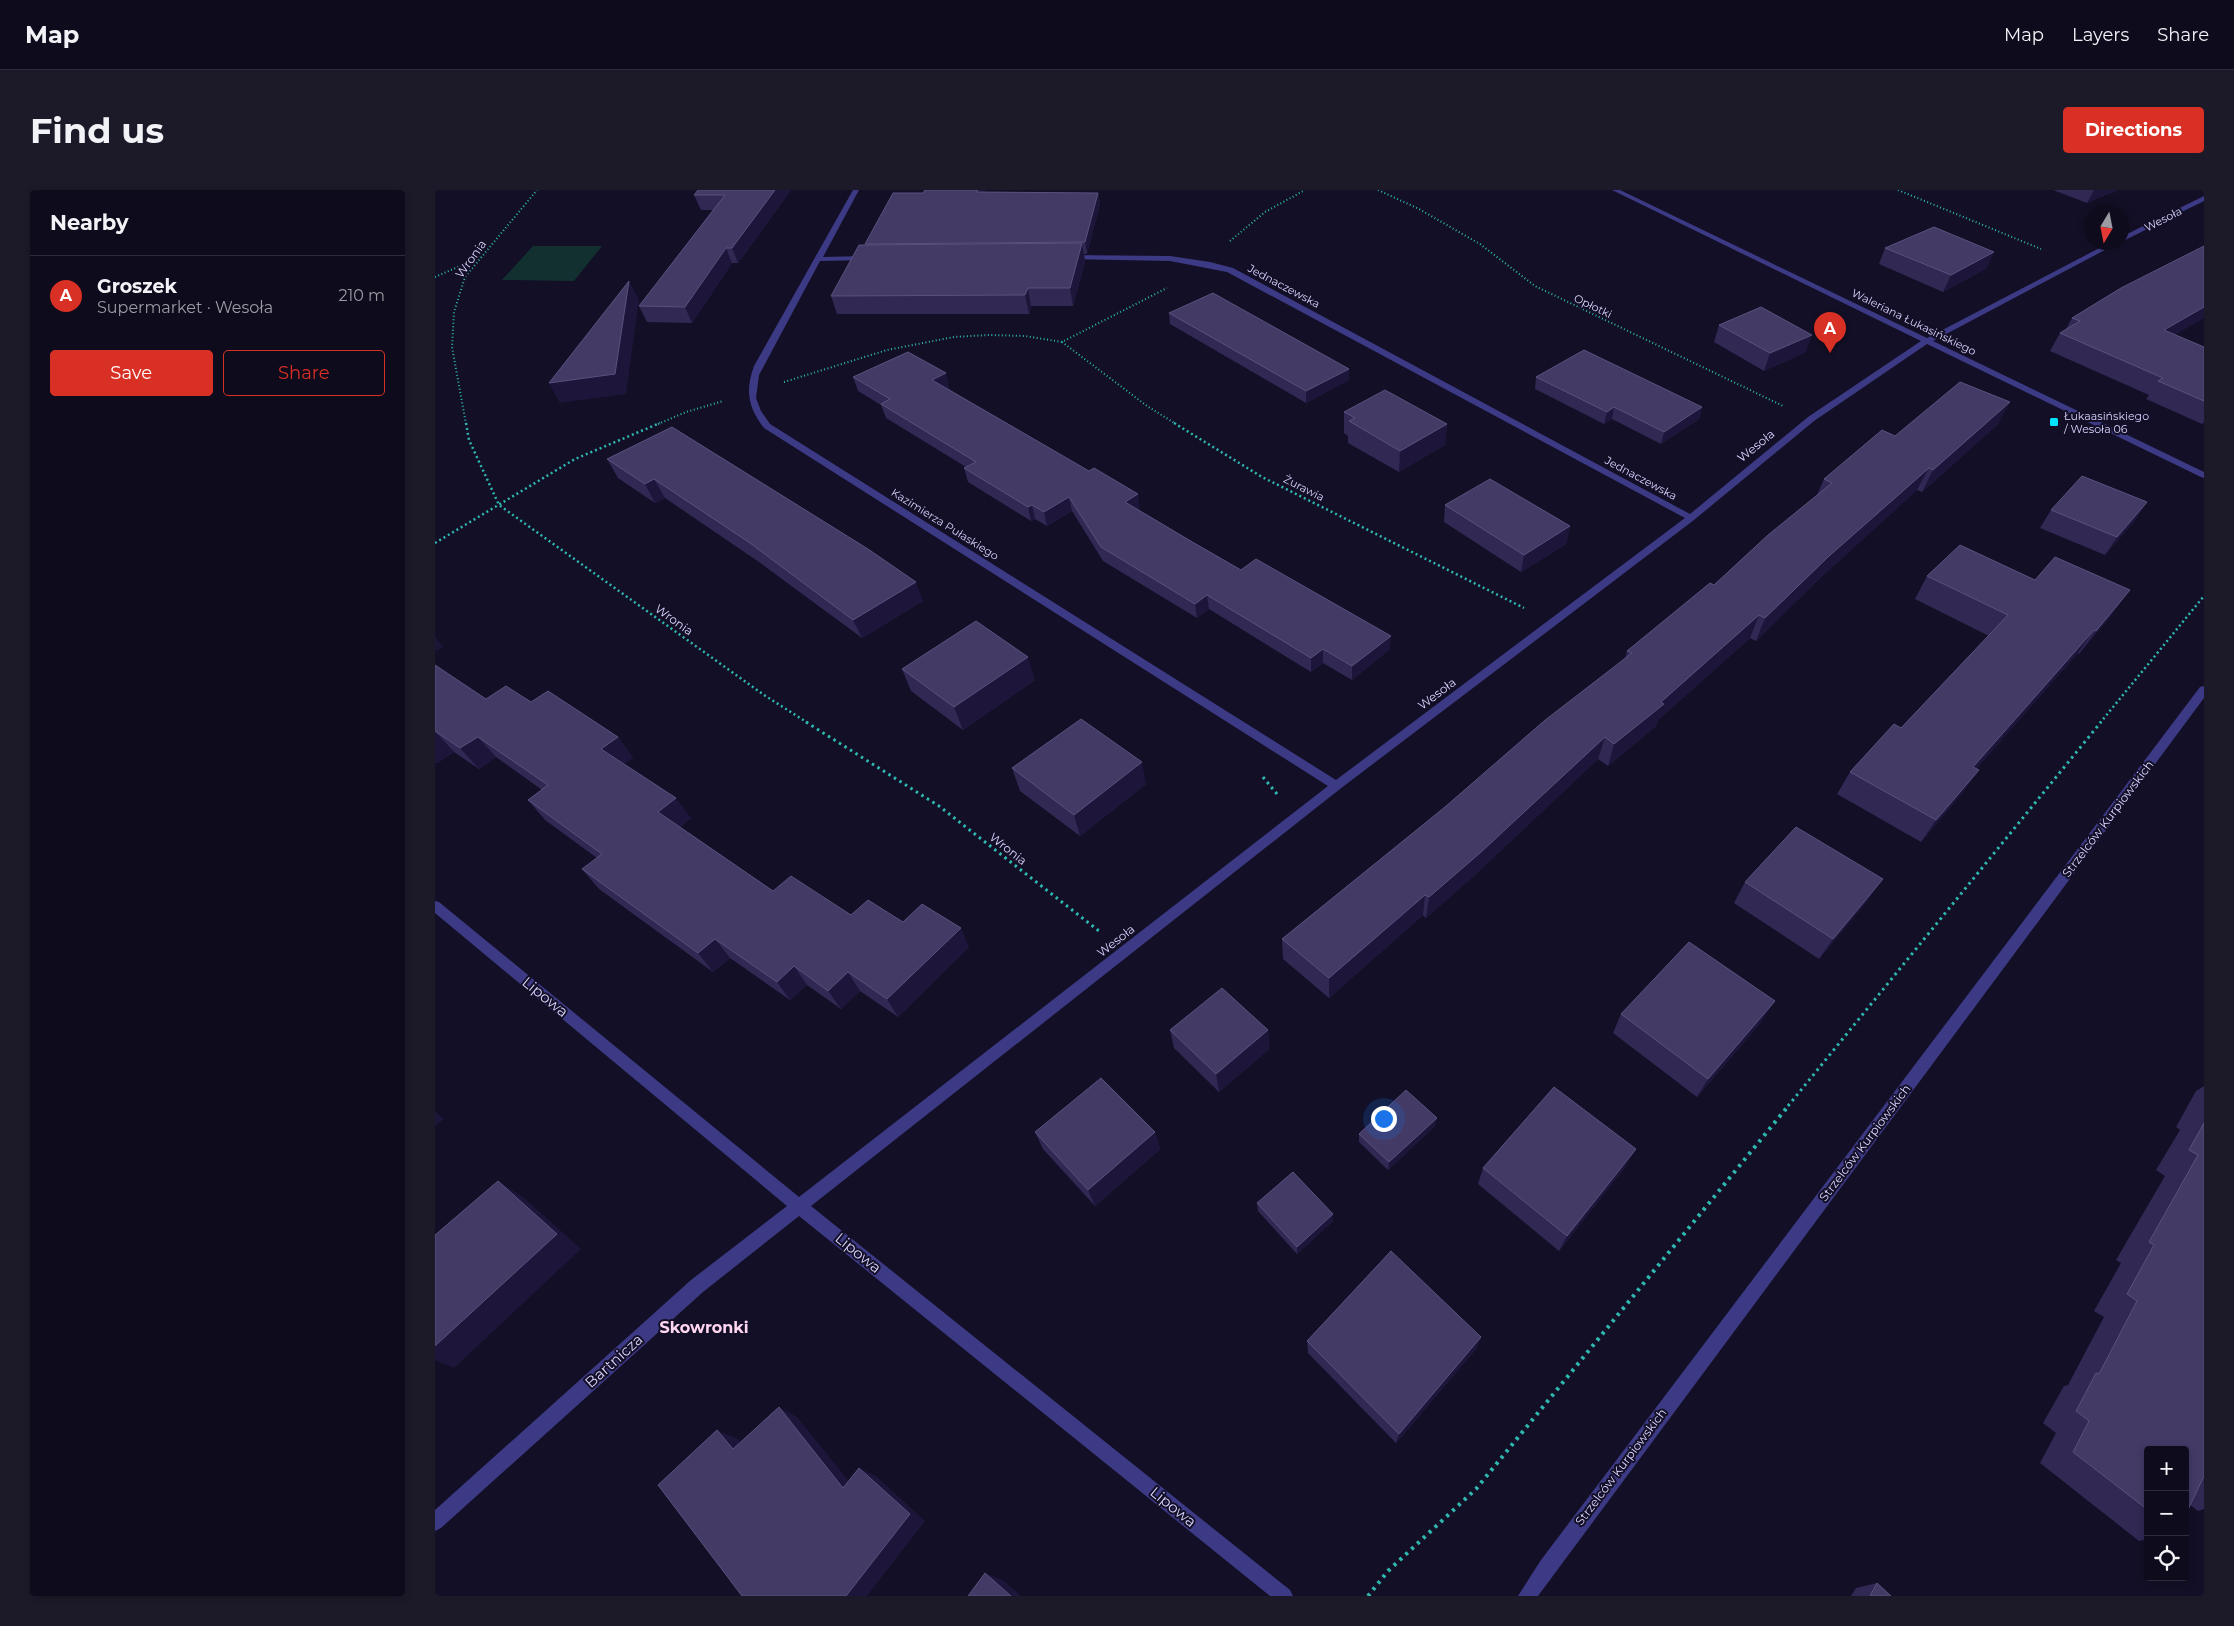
<!DOCTYPE html>
<meta charset="utf-8">
<style>
body{margin:0;font-family:Montserrat,sans-serif;background:#1c1929;color:#f1f3f6}
.controls{position:absolute;right:15px;bottom:15px;display:grid;overflow:hidden;border-radius:5px;box-shadow:0 2px 8px #0003}
.controls button{width:45px;height:45px;display:grid;place-items:center;padding:0;border:0;border-bottom:1px solid #2e2b3b;background:#0e0b1c;color:#f1f3f6;font:25px sans-serif}
.compass{position:absolute;left:1649px;top:15px;width:45px;height:45px;border-radius:50%;background:#0e0b1c;box-shadow:0 2px 8px #0003;rotate:190deg}
.you{position:absolute;left:948px;top:928px;width:18px;height:18px;margin:-12px;border:4px solid #fff;border-radius:50%;background:#1a73e8;box-shadow:0 0 0 8px #1a73e833}
.badge{display:grid;place-items:center;width:32px;height:32px;border-radius:50%;background:#d93025;color:#fff;font-size:16px;font-weight:700}
.pin{position:absolute;translate:-50% -41px;filter:drop-shadow(0 1px 2px #0008)}
.pin::after{content:'';position:absolute;top:26px;width:18px;height:15px;background:inherit;clip-path:polygon(0 0,100% 0,50% 100%)}
.list{margin:0;padding:0;list-style:none}
h2{display:flex;justify-content:space-between;align-items:center;height:65px;margin:0;padding:0 20px;font-size:21px}
h2 small{font-size:16px;font-weight:400;color:#9b9ba3}
.list li{display:grid;grid-template-columns:32px 1fr auto;gap:15px;align-items:center;box-sizing:border-box;height:80px;padding:0 20px;border-top:1px solid #2e2b3b}
.list b{display:block;font-size:19px;white-space:nowrap}
.list p{margin:0;font-size:16px;white-space:nowrap;color:#9b9ba3}
.list em{font-size:16px;font-style:normal;color:#9b9ba3}
.actions{display:flex;gap:10px;padding:15px 20px}
.actions a{flex:1;padding:11px 0;border:1px solid #d93025;border-radius:5px;text-align:center;font-size:18px;color:#d93025}
.actions .main{background:#d93025;color:#fff}
.icon{flex:none;width:28px;height:28px;fill:none;stroke:currentColor;stroke-width:2;stroke-linecap:round;stroke-linejoin:round}
.map{position:relative;flex:none;width:1769px;height:1406px;overflow:hidden;border-radius:5px}
header{display:flex;align-items:center;gap:30px;box-sizing:border-box;height:70px;padding:0 25px;background:#0e0b1c;border-bottom:1px solid #2e2b3b}
header strong{font-size:24px}
nav{display:flex;gap:28px;margin-inline-start:auto;font-size:18px}
.intro{display:flex;align-items:center;justify-content:space-between;box-sizing:border-box;height:120px;padding:0 30px}
h1{margin:0;font-size:35px}
.button{padding:12px 22px;border-radius:5px;background:#d93025;color:#fff;font-size:18px;font-weight:700}
main{display:flex;gap:30px;padding:0 30px}
aside{flex:1;background:#0e0b1c;border-radius:5px;box-shadow:0 2px 8px #0003}
.map>svg:first-child{display:block}
.green{fill:#12302f}
.lines{fill:none;stroke-linecap:round;stroke-linejoin:round}
.path-far3{stroke:#2fb8b0;stroke-width:2;stroke-dasharray:1 2.5;stroke-linecap:butt}
.path-far2{stroke:#2fb8b0;stroke-width:2.5;stroke-dasharray:2 3;stroke-linecap:butt}
.path-far1{stroke:#2fb8b0;stroke-width:3;stroke-dasharray:2.5 4;stroke-linecap:butt}
.path{stroke:#2fb8b0;stroke-width:4;stroke-dasharray:3 5;stroke-linecap:butt}
.minor{fill:#3d3a85;fill-rule:evenodd}
.wall{fill:#312854}
.shaded-wall{fill:#1d163a}
.building{fill:#433a66;stroke:#5a527e}
.poi-dot{fill:#00e5ff;stroke:#130f26;stroke-width:2}
.labels{text-anchor:middle;stroke-width:4;stroke-linejoin:round;paint-order:stroke}
.far-street-label{font-size:11px;fill:#d9d4ff;stroke:#130f26}
.far-poi-label{font-size:11px;fill:#d9d4ff;stroke:#130f26;text-anchor:start}
.street-label{font-size:12px;fill:#d9d4ff;stroke:#130f26}
.near-street-label{font-size:15px;fill:#d9d4ff;stroke:#130f26}
.near-neighbourhood-label{font-size:16px;font-weight:bold;fill:#ffd6f0;stroke:#130f26}
</style>
<header>
<strong>Map</strong>
<nav><a>Map</a><a>Layers</a><a>Share</a></nav>
</header>
<div class="intro"><h1>Find us</h1><a class="button">Directions</a></div>
<main>
<aside>
<h2>Nearby<small></small></h2>
<ul class="list">
<li><span class="badge">A</span><div><b>Groszek</b><p>Supermarket · Wesoła</p></div><em>210 m</em></li>
</ul>
<div class="actions"><a class="main">Save</a><a>Share</a></div>
</aside>
<div class="map">
<svg width="1769" height="1406" viewBox="0 0 1769 1406">
<rect width="100%" height="100%" fill="#130f26"/>
<polygon class="green" points="98,56 167,56 139,91 67,90"/>
<g class="lines">
<g class="path-far3">
<polyline points="943,0 984,19 1045,54 1100,96 1348,216"/>
<polyline points="1463,0 1606,59"/>
<polyline points="795,51 830,22 870,0"/>
<polyline points="0,87 45,67"/>
<polyline points="627,152 712,216 741,234"/>
<polyline points="349,192 452,160 519,147 554,145 590,146 627,152 732,98"/>
<polyline points="31,234 17,157 19,122 30,87 102,0"/>
<polyline points="223,234 251,222 288,211"/>
</g>
<g class="path-far2">
<polyline points="31,233 34,250 64,315 329,505 373,533"/>
<polyline points="739,233 827,287 1089,418"/>
<polyline points="0,353 140,269 225,233"/>
<polyline points="1665,533 1769,406"/>
</g>
<g class="path-far1">
<polyline points="371,532 504,616 664,741"/>
<polyline points="828,587 842,604"/>
<polyline points="1353,916 1666,532"/>
</g>
<polyline class="path" points="933,1406 953,1381 1041,1299 1354,915"/>
<g class="minor">
<path d="M418,0H424L388,67L433,66L437,68L433,70L385,71L324,185L321,208L326,221L335,234L901,590L1250,328L792,82L735,71L633,69H630V65L735,66L775,72L798,78L1255,324L1373,227L1486,151L1177,0H1185L1492,148L1676,52H1685L1498,151L1769,282V288L1766,287L1492,154L1379,231L1259,330L905,599L376,1016L855,1400L858,1406H835L364,1026L268,1102L6,1338L0,1341V1320L256,1090L352,1016L0,723V711L4,712L364,1007L893,596L329,238C313,217 310,201 319,176Z"/>
<polygon points="1769,6 1769,11 1686,52 1686,47"/>
<polygon points="1769,496 1769,508 1103,1406 1083,1406 1106,1370 1765,497"/>
</g>
</g>
<g class="wall">
<polygon points="263,0 356,0 303,73 297,73 257,133 212,132 204,116 278,20 266,20 259,5"/>
<polygon points="490,0 550,0 549,2 663,3 665,14 652,64 649,64 650,71 638,116 596,116 594,124 402,124 396,106 431,55 430,54 488,3"/>
<polygon points="1618,0 1682,0 1652,13"/>
<polygon points="1450,58 1552,78 1508,102 1444,74"/>
<polygon points="734,123 914,179 914,190 871,213 735,134"/>
<polygon points="1637,128 1740,145 1769,157 1769,232 1767,234 1711,209 1714,205 1615,161 1625,143 1631,139"/>
<polygon points="1284,135 1371,162 1329,181 1279,152"/>
<polygon points="418,187 514,197 512,198 705,318 702,319 806,380 955,459 917,490 888,473 876,482 774,419 762,428 668,371 637,321 612,336 600,329 596,331 533,292 529,278 531,277 451,228 446,215 423,201"/>
<polygon points="1101,187 1267,217 1264,229 1226,254 1177,229 1169,234 1100,199"/>
<polygon points="909,222 1012,234 1010,255 964,282 913,253 913,246 909,243"/>
<polygon points="1563,234 1487,302 1482,300 1383,390 1321,451 1315,448 1223,530 1221,536 1173,576 1163,569 1041,684 991,728 988,725 894,808 848,769 847,749 1010,617 1190,469 1192,461 1279,395 1382,305 1389,289 1460,246"/>
<polygon points="237,237 488,411 427,448 324,372 230,308 220,313 183,288 172,269"/>
<polygon points="1712,312 1700,330 1670,365 1605,338 1616,320"/>
<polygon points="1010,315 1135,336 1131,354 1086,382 1009,332"/>
<polygon points="1492,386 1600,390 1678,423 1644,464 1643,463 1541,579 1528,602 1486,652 1402,604 1415,582 1466,538 1554,446 1480,409"/>
<polygon points="0,475 51,509 96,512 183,547 198,568 189,574 256,628 245,637 338,701 416,725 468,732 534,757 463,827 425,801 406,819 372,795 355,810 295,768 278,782 164,699 147,679 162,668 110,630 93,610 107,600 61,567 44,579 19,562 2,573 0,572"/>
<polygon points="467,479 600,490 528,540 476,501"/>
<polygon points="577,578 711,594 645,646 585,601"/>
<polygon points="1310,692 1433,710 1384,769 1299,713"/>
<polygon points="1186,824 1327,831 1262,907 1178,843"/>
<polygon points="735,840 833,840 834,859 784,902 739,858"/>
<polygon points="1769,896 1769,1319 1763,1321 1755,1315 1713,1260 1713,1349 1704,1351 1605,1273 1621,1243 1608,1233 1629,1196 1633,1195 1669,1127 1659,1121 1686,1073 1681,1070 1730,986 1721,980 1745,940 1741,937 1761,901"/>
<polygon points="1000,936 953,980 924,952 924,944"/>
<polygon points="600,942 720,942 725,959 660,1016 608,959"/>
<polygon points="1191,976 1124,1061 1043,994 1048,978"/>
<polygon points="822,1013 898,1031 862,1064 823,1021"/>
<polygon points="1046,1147 1041,1159 961,1253 873,1163 872,1151"/>
<polygon points="1442,1393 1456,1406 1416,1406 1421,1398"/>
</g>
<g class="shaded-wall">
<polygon points="340,0 356,0 303,73 297,58"/>
<polygon points="543,0 550,0 544,13 542,2"/>
<polygon points="1659,0 1682,0 1652,13"/>
<polygon points="663,3 665,14 652,64 650,52"/>
<polygon points="647,53 650,71 638,116 635,98"/>
<polygon points="291,58 297,73 257,133 250,117"/>
<polygon points="1559,62 1552,78 1508,102 1516,85"/>
<polygon points="194,91 204,110 191,204 125,213 114,193"/>
<polygon points="593,98 596,116 594,124 590,105"/>
<polygon points="1769,117 1769,128 1718,158 1729,140"/>
<polygon points="1377,145 1371,162 1329,181 1335,163"/>
<polygon points="914,179 914,190 871,213 871,201"/>
<polygon points="511,183 514,197 501,204 497,190"/>
<polygon points="1575,212 1563,234 1487,302 1498,280"/>
<polygon points="1179,217 1177,229 1169,234 1172,222"/>
<polygon points="1267,217 1264,229 1226,254 1229,242"/>
<polygon points="1012,234 1010,255 964,282 965,261"/>
<polygon points="1494,278 1482,300 1383,390 1321,451 1330,428 1393,367"/>
<polygon points="219,289 230,308 220,313 210,294"/>
<polygon points="703,304 705,318 692,326 690,312"/>
<polygon points="634,307 637,321 612,336 609,322"/>
<polygon points="1712,312 1700,330 1670,365 1682,347"/>
<polygon points="597,315 600,329 596,331 593,317"/>
<polygon points="1135,336 1131,354 1086,382 1089,365"/>
<polygon points="481,392 488,411 427,448 418,430"/>
<polygon points="1695,400 1678,423 1644,464 1661,441"/>
<polygon points="772,405 774,419 762,428 760,414"/>
<polygon points="1324,425 1315,448 1223,530 1221,536 1173,576 1179,554"/>
<polygon points="1659,440 1643,463 1523,600 1538,577"/>
<polygon points="956,446 955,459 917,490 917,476"/>
<polygon points="0,447 8,457 0,461"/>
<polygon points="888,459 888,473 876,482 876,468"/>
<polygon points="593,467 600,490 528,540 519,517"/>
<polygon points="0,541 19,562 2,573 0,571"/>
<polygon points="43,547 61,567 44,579 25,558"/>
<polygon points="183,547 198,568 182,579 166,559"/>
<polygon points="1170,547 1163,569 1041,684 991,728 994,707"/>
<polygon points="707,572 711,594 645,646 639,625"/>
<polygon points="1544,580 1528,602 1486,652 1501,630"/>
<polygon points="241,608 256,628 238,642 223,622"/>
<polygon points="1448,689 1433,710 1384,769 1398,749"/>
<polygon points="990,705 988,725 894,808 894,788"/>
<polygon points="526,738 534,757 463,827 452,809"/>
<polygon points="280,749 295,768 278,782 263,763"/>
<polygon points="359,776 372,795 355,810 342,792"/>
<polygon points="413,782 425,801 406,819 393,801"/>
<polygon points="1340,811 1327,831 1262,907 1273,889"/>
<polygon points="833,840 834,859 784,902 781,884"/>
<polygon points="0,921 9,929 0,936"/>
<polygon points="1002,928 1000,936 953,980 954,972"/>
<polygon points="720,942 725,959 660,1016 653,1000"/>
<polygon points="1201,959 1191,976 1124,1061 1132,1046"/>
<polygon points="63,991 88,1007 146,1059 19,1178 0,1170 0,1156"/>
<polygon points="898,1024 898,1031 862,1064 862,1057"/>
<polygon points="1046,1147 1041,1159 961,1253 964,1244"/>
<polygon points="344,1217 362,1227 425,1305 408,1298"/>
<polygon points="282,1240 303,1249 318,1268 298,1259"/>
<polygon points="424,1278 441,1286 490,1331 432,1406 411,1406"/>
<polygon points="550,1383 568,1390 586,1406 576,1406"/>
</g>
<g class="building">
<polygon points="263,0 340,0 297,58 291,58 250,117 204,116 290,5 259,5"/>
<polygon points="490,0 543,0 542,2 663,3 650,52 430,54 458,3 488,3"/>
<polygon points="1499,37 1559,62 1516,85 1450,58"/>
<polygon points="647,53 635,98 593,98 590,105 396,106 424,55"/>
<polygon points="1769,56 1769,117 1729,140 1769,157 1769,211 1723,191 1728,188 1625,143 1645,131 1637,128 1686,98"/>
<polygon points="194,91 180,184 114,193"/>
<polygon points="778,103 914,179 871,201 734,123"/>
<polygon points="1326,117 1377,145 1335,163 1284,135"/>
<polygon points="1149,160 1267,217 1229,242 1179,217 1172,222 1101,187"/>
<polygon points="473,162 511,183 497,190 654,281 659,278 703,304 690,312 759,353 806,380 821,369 956,446 917,476 888,459 876,468 772,405 760,414 666,357 634,307 609,322 597,315 593,317 529,278 541,272 446,214 455,209 418,187"/>
<polygon points="1525,192 1575,212 1498,280 1494,278 1393,367 1330,428 1324,425 1226,512 1229,514 1179,554 1170,547 1045,663 994,707 990,705 894,788 847,749 1010,617 1109,531 1197,463 1192,461 1275,393 1279,395 1333,345 1397,293 1389,289 1447,240 1460,246"/>
<polygon points="950,200 1012,234 965,261 914,231 920,228 909,222"/>
<polygon points="237,237 433,359 481,392 418,430 315,353 219,289 210,294 172,269"/>
<polygon points="1647,286 1712,312 1682,347 1616,320"/>
<polygon points="1055,289 1135,336 1089,365 1010,315"/>
<polygon points="1525,355 1600,390 1620,367 1695,400 1661,441 1659,440 1538,577 1544,580 1501,630 1415,582 1459,534 1466,538 1573,425 1492,386"/>
<polygon points="541,431 593,467 519,517 467,479"/>
<polygon points="0,475 51,509 71,496 96,512 113,501 183,547 166,559 241,608 223,622 338,701 356,686 416,725 433,710 468,732 487,714 526,738 452,809 413,782 393,801 359,776 342,792 280,749 263,763 147,679 167,664 93,610 113,595 43,547 25,558 0,541"/>
<polygon points="646,529 707,572 639,625 577,578"/>
<polygon points="1361,637 1448,689 1398,749 1310,692"/>
<polygon points="1254,752 1340,811 1273,889 1186,824"/>
<polygon points="787,798 833,840 781,884 735,840"/>
<polygon points="666,888 720,942 653,1000 600,942"/>
<polygon points="1119,897 1201,959 1132,1046 1048,978"/>
<polygon points="971,900 1002,928 954,972 924,944"/>
<polygon points="1769,933 1769,1286 1750,1326 1750,1260 1713,1260 1713,1320 1638,1262 1654,1231 1641,1221 1661,1183 1664,1184 1702,1111 1692,1104 1719,1055 1714,1052 1763,965 1754,960"/>
<polygon points="858,982 898,1024 862,1057 822,1013"/>
<polygon points="63,991 122,1044 0,1156 0,1045"/>
<polygon points="956,1061 1046,1147 964,1244 872,1151"/>
<polygon points="344,1217 408,1298 424,1278 475,1324 411,1406 307,1406 223,1295 282,1240 298,1259"/>
<polygon points="550,1383 576,1406 533,1406"/>
<polygon points="1442,1393 1456,1406 1435,1406"/>
</g>
<rect class="poi-dot" x="1614" y="227" width="10" height="10" rx="2.5"/>
<g class="labels">
<g class="far-street-label">
<text transform="translate(1728 29) rotate(-27)" y="4">Wesoła</text>
<text transform="translate(849 96) rotate(28)" y="4">Jednaczewska</text>
<text transform="translate(1158 116) rotate(26)" y="4">Opłotki</text>
<text transform="translate(1479 132) rotate(26)" y="4">Waleriana Łukasińskiego</text>
<text transform="translate(1206 288) rotate(28)" y="4">Jednaczewska</text>
<text transform="translate(869 298) rotate(27)" y="4">Żurawia</text>
<text transform="translate(510 334) rotate(32)" y="4">Kazimierza Pułaskiego</text>
</g>
<g class="far-poi-label">
<text x="1629" y="230">Łukaasińskiego<tspan x="1629" dy="13">/ Wesoła 06</tspan></text>
</g>
<g class="street-label">
<text transform="translate(36 69) rotate(-54)" y="4">Wronia</text>
<text transform="translate(1321 256) rotate(-39)" y="4">Wesoła</text>
<text transform="translate(239 430) rotate(36)" y="4">Wronia</text>
<text transform="translate(1002 504) rotate(-37)" y="4">Wesoła</text>
<text transform="translate(1673 629) rotate(-53)" y="4">Strzelców Kurpiowskich</text>
<text transform="translate(573 659) rotate(38)" y="4">Wronia</text>
<text transform="translate(681 751) rotate(-38)" y="4">Wesoła</text>
<text transform="translate(1430 953) rotate(-53)" y="4">Strzelców Kurpiowskich</text>
<text transform="translate(1186 1277) rotate(-53)" y="4">Strzelców Kurpiowskich</text>
</g>
<g class="near-street-label">
<text transform="translate(110 807) rotate(39)" y="5">Lipowa</text>
<text transform="translate(423 1063) rotate(39)" y="5">Lipowa</text>
<text transform="translate(179 1171) rotate(-42)" y="5">Bartnicza</text>
<text transform="translate(738 1317) rotate(39)" y="5">Lipowa</text>
</g>
<g class="near-neighbourhood-label">
<text x="269" y="1143">Skowronki</text>
</g>
</g>
</svg>
<div class="controls">
<button>+</button>
<button>−</button>
<button><svg class="icon" aria-label="locate" viewBox="0 0 24 24"><circle cx="12" cy="12" r="6"/><path d="M12 2v4M12 18v4M2 12h4M18 12h4"/></svg></button>
</div>
<svg class="compass" viewBox="-18 -18 36 36"><path d="M0-13l5 13h-10z" fill="#e53935"/><path d="M0 13l5-13h-10z" fill="#9b9ba3"/></svg>
<div class="you"></div>
<div class="pin badge" style="left:1395px;top:163px">A</div>
</div>
</main>
